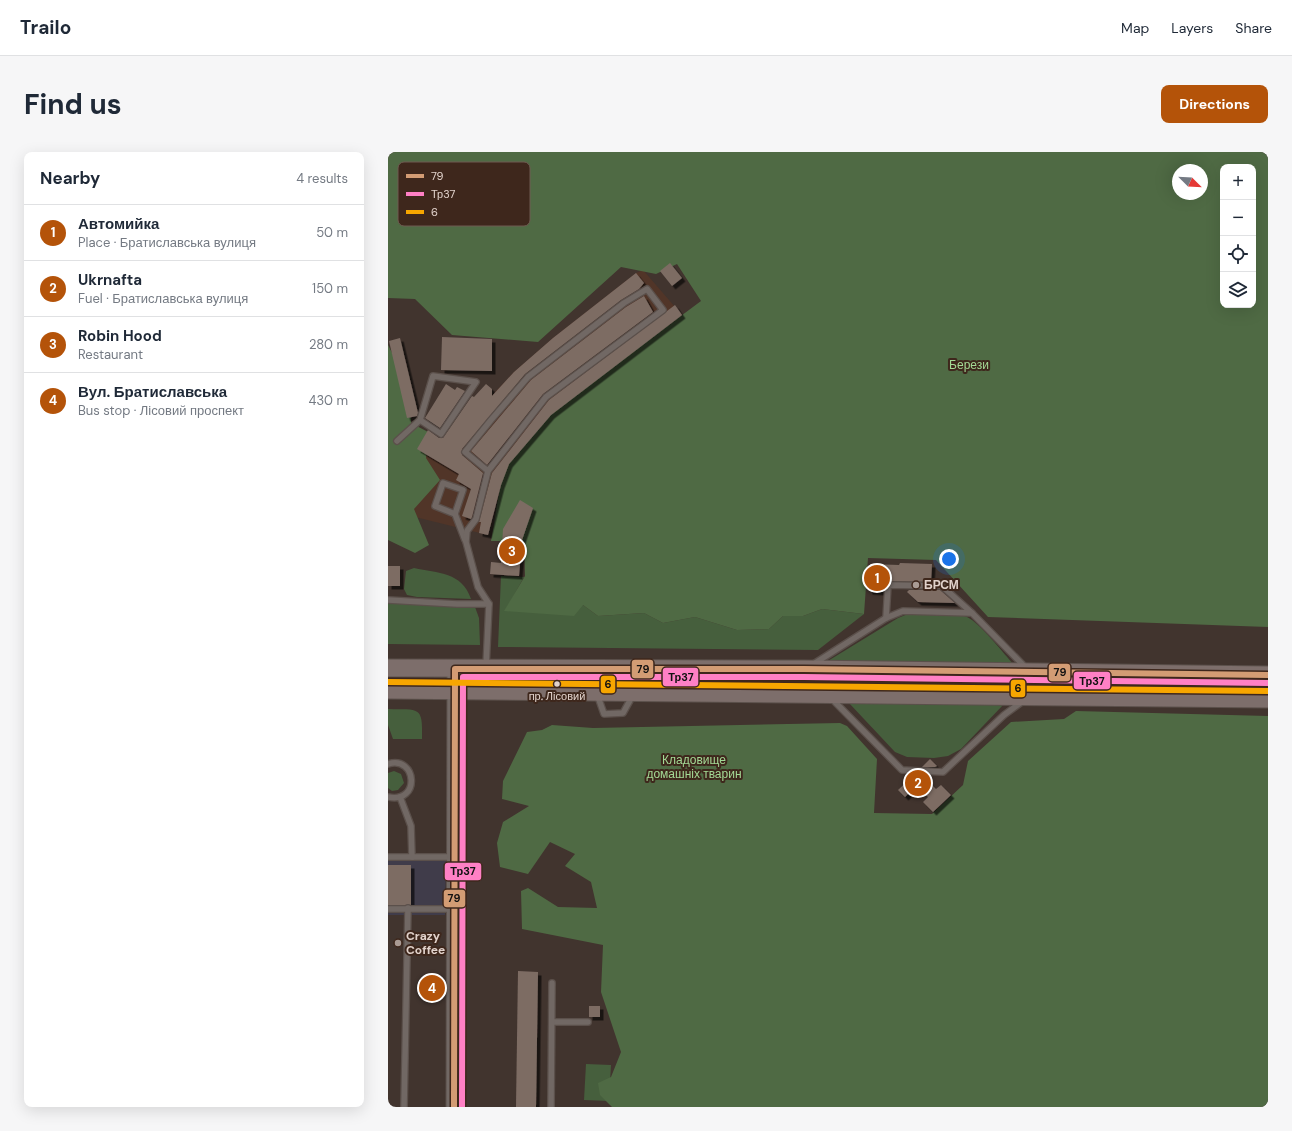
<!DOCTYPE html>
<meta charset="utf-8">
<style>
body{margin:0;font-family:"DM Sans",sans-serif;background:#f6f6f7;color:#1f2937}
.controls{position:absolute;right:12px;top:12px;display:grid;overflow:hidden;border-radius:8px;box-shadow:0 4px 16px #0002}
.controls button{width:36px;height:36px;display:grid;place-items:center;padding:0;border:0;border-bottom:1px solid #e0e1e3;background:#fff;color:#1f2937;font:20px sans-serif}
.compass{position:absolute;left:784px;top:12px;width:36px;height:36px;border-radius:50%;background:#fff;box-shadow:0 4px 16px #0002;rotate:114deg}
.you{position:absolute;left:561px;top:407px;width:14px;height:14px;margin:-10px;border:3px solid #fff;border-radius:50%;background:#1a73e8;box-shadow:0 0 0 6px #1a73e833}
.badge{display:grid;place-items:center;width:26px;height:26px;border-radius:50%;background:#b45309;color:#fff;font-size:13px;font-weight:700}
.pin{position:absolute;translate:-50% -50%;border:2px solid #fff;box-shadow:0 1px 4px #0006}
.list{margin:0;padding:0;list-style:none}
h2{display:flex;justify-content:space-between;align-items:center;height:52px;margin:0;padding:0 16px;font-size:17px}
h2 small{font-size:13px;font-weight:400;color:#747a83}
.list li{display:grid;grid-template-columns:26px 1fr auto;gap:12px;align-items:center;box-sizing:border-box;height:56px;padding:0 16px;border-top:1px solid #e0e1e3}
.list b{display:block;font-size:15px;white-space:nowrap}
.list p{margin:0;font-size:13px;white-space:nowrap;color:#747a83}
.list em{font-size:13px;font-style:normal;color:#747a83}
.icon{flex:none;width:22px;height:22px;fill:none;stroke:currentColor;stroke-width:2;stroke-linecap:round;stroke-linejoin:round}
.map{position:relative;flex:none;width:880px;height:955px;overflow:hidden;border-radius:8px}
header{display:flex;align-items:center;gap:24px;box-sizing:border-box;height:56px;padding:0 20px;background:#fff;border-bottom:1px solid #e0e1e3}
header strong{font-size:19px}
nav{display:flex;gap:22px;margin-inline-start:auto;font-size:14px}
.intro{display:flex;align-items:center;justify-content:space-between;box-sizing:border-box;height:96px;padding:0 24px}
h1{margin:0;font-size:28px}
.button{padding:10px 18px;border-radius:8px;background:#b45309;color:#fff;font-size:14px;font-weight:700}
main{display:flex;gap:24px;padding:0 24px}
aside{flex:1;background:#fff;border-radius:8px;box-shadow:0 4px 16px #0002}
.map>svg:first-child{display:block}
.commercial{fill:#403c4a}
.built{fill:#513528}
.green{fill:#465f3d}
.forest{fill:#4f6a44;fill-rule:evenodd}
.building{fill:#7d6c64;filter:url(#shadow)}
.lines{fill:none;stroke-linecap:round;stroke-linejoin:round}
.lane-casing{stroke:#5b504b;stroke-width:8}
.secondary-casing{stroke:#5b504b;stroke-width:17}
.primary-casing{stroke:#5b504b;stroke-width:19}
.lane{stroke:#716864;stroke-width:5.5}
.secondary{stroke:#716864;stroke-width:15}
.primary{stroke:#7d6e6b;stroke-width:17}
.bus-1-casing{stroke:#3e271c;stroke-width:9}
.bus-2-casing{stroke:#3e271c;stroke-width:9}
.bus-3-casing{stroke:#3e271c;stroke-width:9}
.bus-1{stroke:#d39c74;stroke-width:6}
.bus-2{stroke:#ff80c5;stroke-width:6}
.bus-3{stroke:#f7a600;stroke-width:6}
.poi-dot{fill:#a99b94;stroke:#3e271c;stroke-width:1.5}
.bus-dot{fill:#e1d2cb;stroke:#3e271c;stroke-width:1.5}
.labels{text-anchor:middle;stroke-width:4;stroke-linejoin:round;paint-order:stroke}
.bus-label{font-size:11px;fill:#e1d2cb;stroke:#3e271c}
.park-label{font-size:12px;fill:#a3d995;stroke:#3e271c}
.poi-label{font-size:12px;font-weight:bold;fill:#e1d2cb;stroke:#3e271c;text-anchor:start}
.key{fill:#3e271c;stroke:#6f5a51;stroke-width:1}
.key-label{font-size:11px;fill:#e1d2cb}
.line-badge{stroke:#3e271c;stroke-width:1.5}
.pale-badge-label{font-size:11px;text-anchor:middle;font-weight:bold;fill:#111}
</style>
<header>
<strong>Trailo</strong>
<nav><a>Map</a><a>Layers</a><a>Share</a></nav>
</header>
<div class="intro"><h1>Find us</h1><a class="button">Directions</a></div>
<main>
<aside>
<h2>Nearby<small>4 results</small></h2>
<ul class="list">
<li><span class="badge">1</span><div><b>Автомийка</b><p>Place · Братиславська вулиця</p></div><em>50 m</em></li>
<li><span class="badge">2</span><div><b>Ukrnafta</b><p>Fuel · Братиславська вулиця</p></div><em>150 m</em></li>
<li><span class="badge">3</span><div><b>Robin Hood</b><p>Restaurant</p></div><em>280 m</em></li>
<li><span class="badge">4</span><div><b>Вул. Братиславська</b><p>Bus stop · Лісовий проспект</p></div><em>430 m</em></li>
</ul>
</aside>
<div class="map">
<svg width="880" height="955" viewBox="0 0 880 955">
<defs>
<filter id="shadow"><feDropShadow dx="3.5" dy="3.5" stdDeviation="0" flood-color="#0009"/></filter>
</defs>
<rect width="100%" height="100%" fill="#41342e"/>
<polygon class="commercial" points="0,703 58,703 57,763 0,763"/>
<polygon class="built" points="255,118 294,163 113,333 100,383 15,362 29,297 64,295 89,259 126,220 165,186 248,121"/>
<g class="green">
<path d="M26,416C50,421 74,420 83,447L29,445L19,443L16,437L18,419Z"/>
<polygon points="113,424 136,425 117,459 195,453 210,464 256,461 275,471 307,465 349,478 381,477 395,464 415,464 434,457 476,462 430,498 110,495"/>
<polygon points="0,450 87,455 91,466 92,493 0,492"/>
<path d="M520,462C536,463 564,459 579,465C592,471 616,502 627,514L435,512L510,466Z"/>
<polygon points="461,551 616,552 573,597 560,604 546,606 519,605 507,600"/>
<path d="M0,557C31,558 35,553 34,587H5L0,573Z"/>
<polygon points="6,619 13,622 16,631 10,638 4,639 0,636 0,621"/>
<polygon points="198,912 223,913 221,949 196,948"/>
</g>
<g class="forest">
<path d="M0,0H880V475L600,465L548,408L480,406L476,462L434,457L415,464H395L381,477L349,478L307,465L275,471L256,461L210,464L195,453L186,464L116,459L137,424L136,389H103L115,318L160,263L313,149L289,112L268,122L233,115L150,190L64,183L27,147L0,146ZM835,15H865V153H835ZM790,18H814V42H790Z"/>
<polygon points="0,193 23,238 23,271 42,281 38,306 52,328 26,357 41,393 27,401 0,388"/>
<polygon points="688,559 880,564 880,955 224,955 212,943 210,931 223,925 233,900 213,840 215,793 134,777 133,739 140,736 170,755 209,756 203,730 177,714 187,702 162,690 140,722 112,715 109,691 115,670 141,654 114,647 115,629 139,580 154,578 164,573 205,576 452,571 459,574 489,607 486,661 544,662 575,633 580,609 623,570 676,567"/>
</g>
<g class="building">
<polygon points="282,111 294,126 284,134 272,119"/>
<polygon points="248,121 256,131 251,137 233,148 137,222 74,297 74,303 95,321 84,365 83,367 74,364 83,337 68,328 71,322 29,297 40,278 51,286 55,286 84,244 86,245 98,232 104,237 104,244 126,220 165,186"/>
<polygon points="256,144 265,160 155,242 99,313 83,299 143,228 238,155"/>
<polygon points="287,153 294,163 163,263 121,312 113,333 100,383 91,381 93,370 91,370 104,321 161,248"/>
<polygon points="54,185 104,187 104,219 53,218"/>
<polygon points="12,186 30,261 29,264 19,266 1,189"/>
<polygon points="58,232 67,238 69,235 77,239 52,276 37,266"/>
<polygon points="132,348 145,356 134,388 131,424 102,422 103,410 113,411 115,377"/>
<polygon points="512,411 544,412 543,430 496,429 495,440 481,439 482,412 511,413"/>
<rect x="0" y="414" width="12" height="20"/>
<polygon points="521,438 552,438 567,451 530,450 519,440"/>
<polygon points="542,607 549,614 547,615 534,615"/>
<polygon points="526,623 539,623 537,626 548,637 553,633 563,643 545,660 535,650 540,645 529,634 517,645 510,638"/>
<rect x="0" y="713" width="23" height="40"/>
<polygon points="130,819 150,820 148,955 128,955"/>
<rect x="201" y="854" width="11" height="11"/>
</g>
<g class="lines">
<defs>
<g id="lane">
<polyline points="9,289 32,268 53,282 88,230 45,224 32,268"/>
<polyline points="67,362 47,354 55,331 75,338 67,362 77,388"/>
<polyline points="0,448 69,452 101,452"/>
<polyline points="498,466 500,433 554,434 584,461"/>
<polyline points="424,513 498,466 515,459 584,461 638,516"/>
<polyline points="98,515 101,452 90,435 78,390 79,379 88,367 100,319 158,245 275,158 259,137 236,151 140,225 103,268 77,300 100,319"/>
<polyline points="73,534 92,520"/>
<polyline points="209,542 216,562 235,561 245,543"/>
<polyline points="444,547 514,618 555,620 616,563 635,549"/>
<path d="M0,612C29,603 33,652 0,645"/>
<polyline points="12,645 23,674 24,705"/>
<polyline points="0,705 65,705"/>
<polyline points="0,757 66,757"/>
<polyline points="164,870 200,870"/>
<polyline points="16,955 20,756"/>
<polyline points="163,955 164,831"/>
</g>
<polyline id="secondary" points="66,955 67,517"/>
<g id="primary">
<polyline points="0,516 416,517 880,523"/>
<polyline points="0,538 880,547"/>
</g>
</defs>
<use href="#lane" class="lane-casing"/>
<use href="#secondary" class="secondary-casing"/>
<use href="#primary" class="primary-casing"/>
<use href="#lane" class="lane"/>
<use href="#secondary" class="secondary"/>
<use href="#primary" class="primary"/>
<defs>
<polyline id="bus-1" points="66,955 67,517 416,517 880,523"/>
<polyline id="bus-2" points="74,955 75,525 416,525 880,531"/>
<polyline id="bus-3" points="0,530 880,539"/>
</defs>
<use href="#bus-1" class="bus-1-casing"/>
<use href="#bus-2" class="bus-2-casing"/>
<use href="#bus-3" class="bus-3-casing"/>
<use href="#bus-1" class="bus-1"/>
<use href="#bus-2" class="bus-2"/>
<use href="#bus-3" class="bus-3"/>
</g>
<g class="poi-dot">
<circle cx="528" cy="433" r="4"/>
<circle cx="10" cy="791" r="4"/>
</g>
<circle class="bus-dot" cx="169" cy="532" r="3.5"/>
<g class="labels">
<g class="bus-label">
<text x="169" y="548">пр. Лісовий</text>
</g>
<g class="park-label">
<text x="581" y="217">Берези</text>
<text x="306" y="612">Кладовище<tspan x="306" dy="14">домашніх тварин</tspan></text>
</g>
<g class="poi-label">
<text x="536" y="437">БРСМ</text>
<text x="18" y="788">Crazy<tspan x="18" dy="14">Coffee</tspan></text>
</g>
</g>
<rect x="10" y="10" width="132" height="64" rx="6" class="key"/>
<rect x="18" y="22" width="18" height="4" fill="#d39c74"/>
<rect x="18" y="40" width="18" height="4" fill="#ff80c5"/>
<rect x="18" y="58" width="18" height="4" fill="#f7a600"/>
<g class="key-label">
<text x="43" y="28">79</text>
<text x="43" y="46">Тр37</text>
<text x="43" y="64">6</text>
</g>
<g class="line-badge">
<rect x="243" y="507" width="23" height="20" rx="4" fill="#d39c74"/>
<rect x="660" y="511" width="23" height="19" rx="4" fill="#d39c74"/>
<rect x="274" y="515" width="37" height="20" rx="4" fill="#ff80c5"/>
<rect x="685" y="519" width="38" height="19" rx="4" fill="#ff80c5"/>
<rect x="212" y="523" width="16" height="19" rx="4" fill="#f7a600"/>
<rect x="622" y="527" width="16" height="19" rx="4" fill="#f7a600"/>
<rect x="56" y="710" width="38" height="19" rx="4" fill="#ff80c5"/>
<rect x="55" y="737" width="23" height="19" rx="4" fill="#d39c74"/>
</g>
<g class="pale-badge-label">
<text x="255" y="521">79</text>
<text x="672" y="524">79</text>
<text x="293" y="529">Тр37</text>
<text x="704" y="533">Тр37</text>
<text x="220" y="536">6</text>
<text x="630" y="540">6</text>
<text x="75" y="723">Тр37</text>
<text x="66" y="750">79</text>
</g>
</svg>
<div class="controls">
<button>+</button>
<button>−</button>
<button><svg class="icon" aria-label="locate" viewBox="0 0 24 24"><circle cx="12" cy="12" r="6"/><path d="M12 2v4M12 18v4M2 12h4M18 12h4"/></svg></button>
<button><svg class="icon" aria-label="layers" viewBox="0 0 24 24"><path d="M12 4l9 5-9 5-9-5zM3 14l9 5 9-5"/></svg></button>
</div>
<svg class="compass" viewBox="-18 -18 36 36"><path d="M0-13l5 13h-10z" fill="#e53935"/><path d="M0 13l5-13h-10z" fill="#747a83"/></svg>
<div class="you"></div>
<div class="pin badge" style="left:489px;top:426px">1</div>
<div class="pin badge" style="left:530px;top:631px">2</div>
<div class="pin badge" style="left:124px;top:399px">3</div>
<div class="pin badge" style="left:44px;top:836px">4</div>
</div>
</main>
